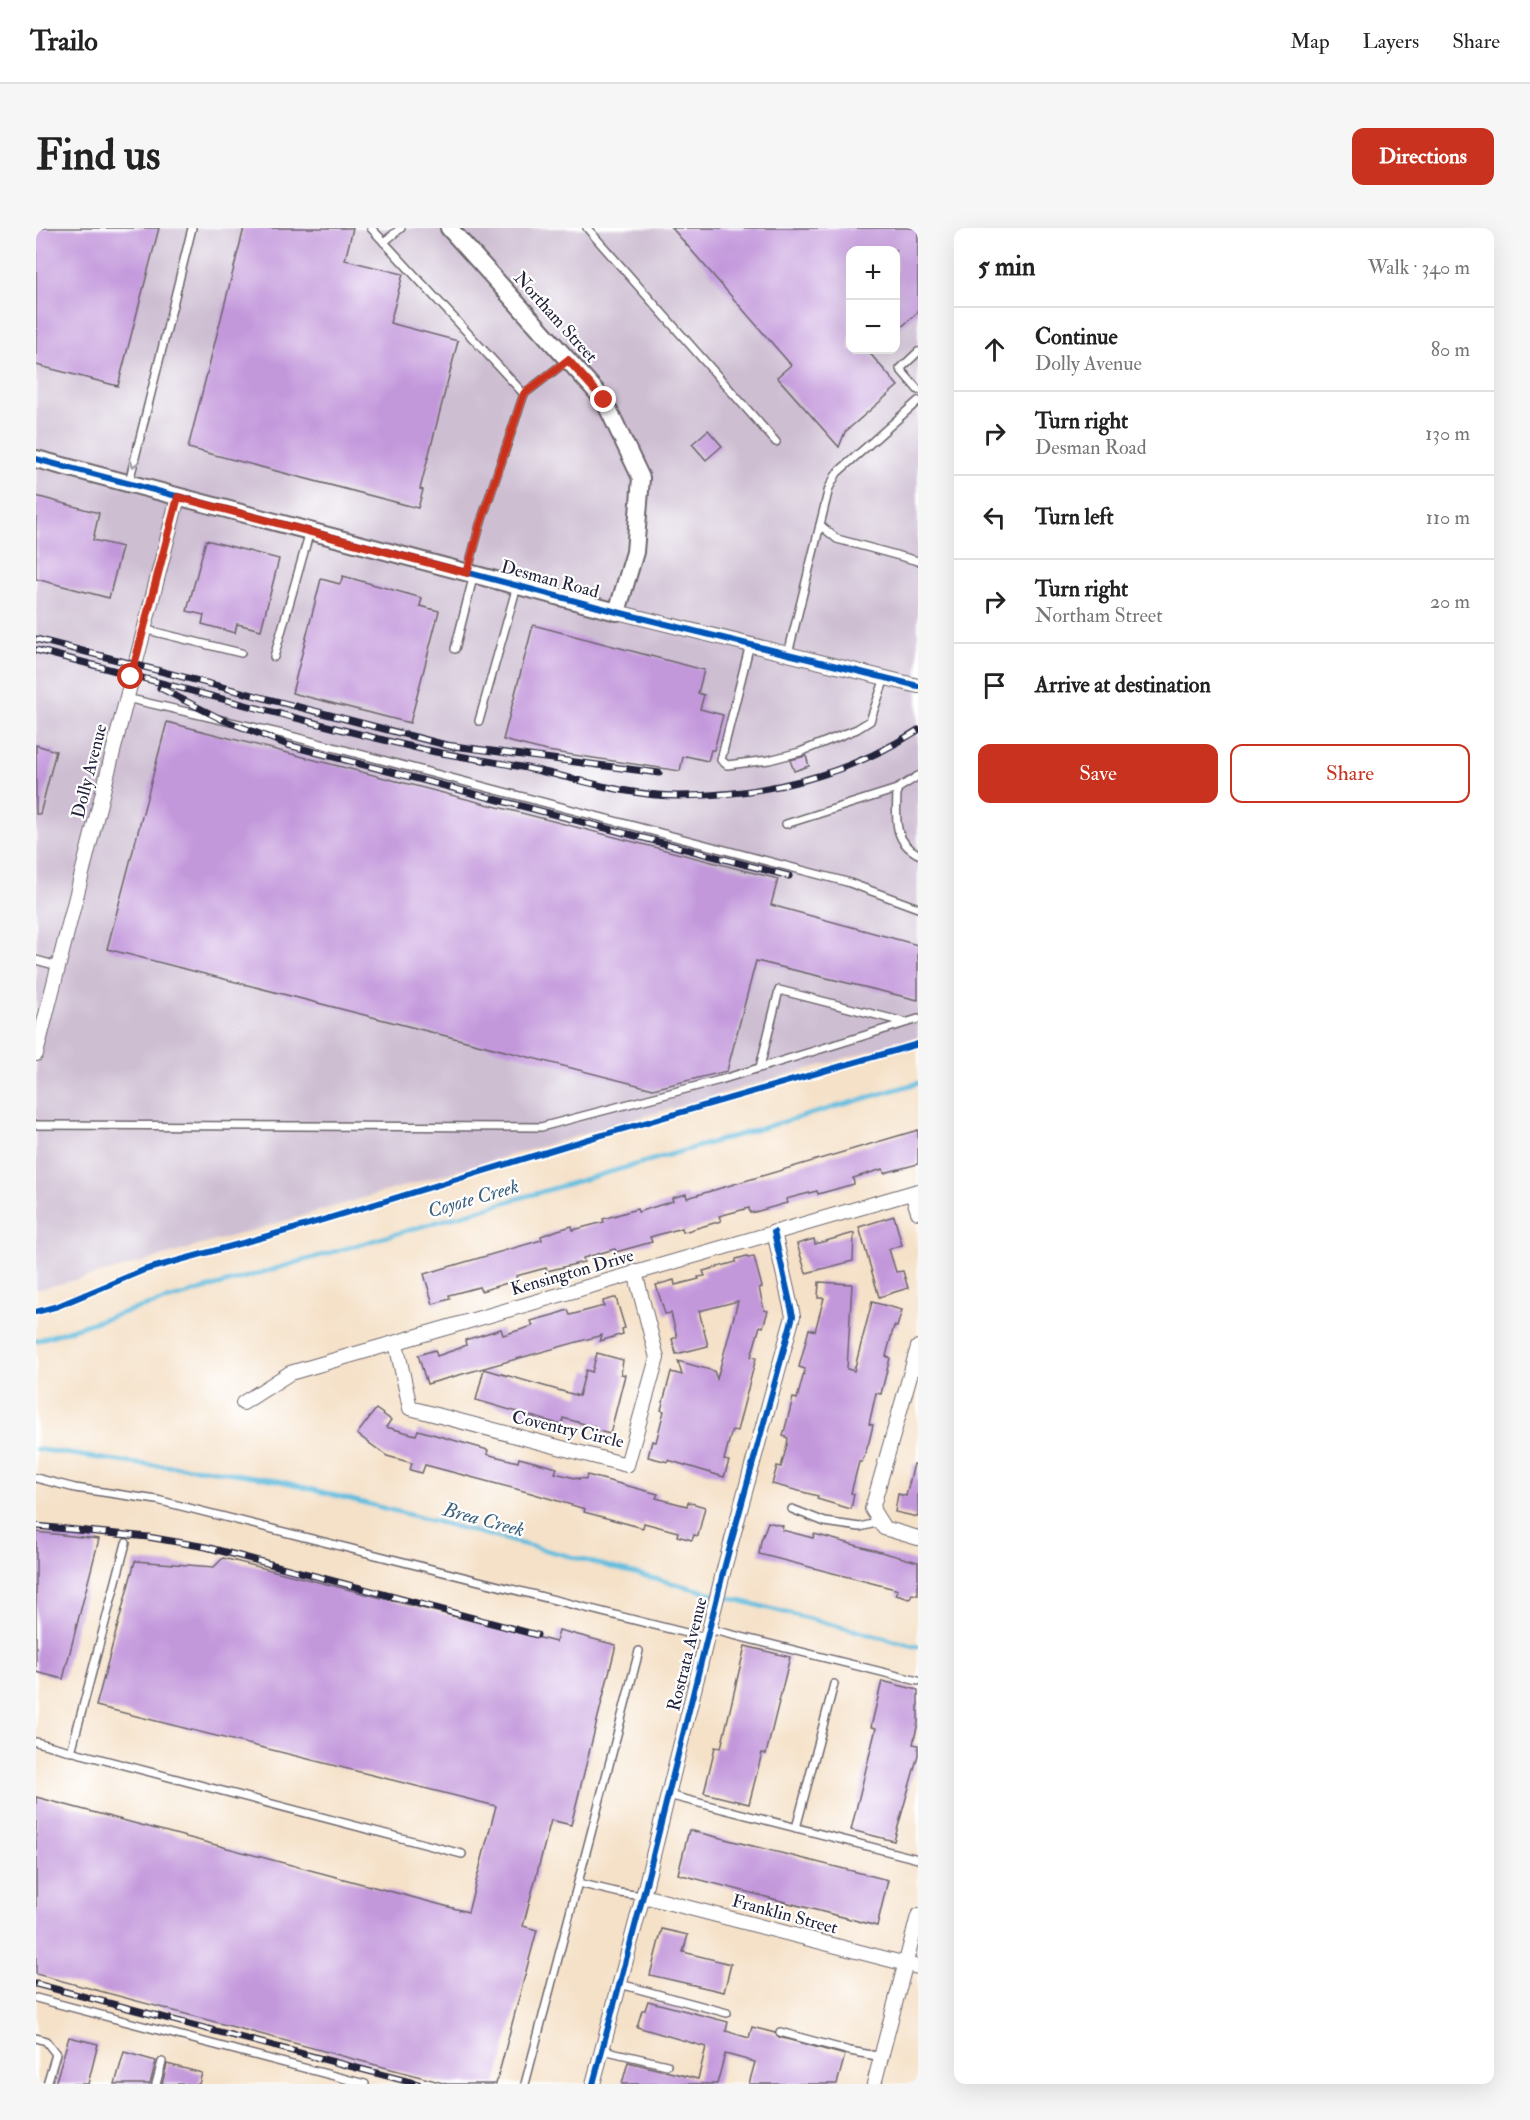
<!DOCTYPE html>
<meta charset="utf-8">
<style>
body{margin:0;font-family:"IM FELL Double Pica",serif;background:#f6f6f6;color:#222}
.controls{position:absolute;right:18px;top:18px;display:grid;overflow:hidden;border-radius:12px;box-shadow:0 6px 24px #0002}
.controls button{width:54px;height:54px;display:grid;place-items:center;padding:0;border:0;border-bottom:2px solid #e0e0e0;background:#fff;color:#222;font:30px sans-serif}
.stop{position:absolute;width:18px;height:18px;margin:-14px;border:4px solid #c8321e;border-radius:50%;background:#fff}
.stop.end{background:#c8321e;border-color:#fff;box-shadow:0 2px 6px #0008}
.list{margin:0;padding:0;list-style:none}
h2{display:flex;justify-content:space-between;align-items:center;height:78px;margin:0;padding:0 24px;font-size:26px}
h2 small{font-size:20px;font-weight:400;color:#767676}
.list li{display:grid;grid-template-columns:39px 1fr auto;gap:18px;align-items:center;box-sizing:border-box;height:84px;padding:0 24px;border-top:2px solid #e0e0e0}
.list b{display:block;font-size:22px;white-space:nowrap}
.list p{margin:0;font-size:20px;white-space:nowrap;color:#767676}
.list em{font-size:20px;font-style:normal;color:#767676}
.actions{display:flex;gap:12px;padding:18px 24px}
.actions a{flex:1;padding:14px 0;border:2px solid #c8321e;border-radius:12px;text-align:center;font-size:21px;color:#c8321e}
.actions .main{background:#c8321e;color:#fff}
.icon{flex:none;width:33px;height:33px;fill:none;stroke:currentColor;stroke-width:2;stroke-linecap:round;stroke-linejoin:round}
.map{position:relative;flex:none;width:882px;height:1856px;overflow:hidden;border-radius:12px}
header{display:flex;align-items:center;gap:36px;box-sizing:border-box;height:84px;padding:0 30px;background:#fff;border-bottom:2px solid #e0e0e0}
header strong{font-size:28px}
nav{display:flex;gap:33px;margin-inline-start:auto;font-size:21px}
.intro{display:flex;align-items:center;justify-content:space-between;box-sizing:border-box;height:144px;padding:0 36px}
h1{margin:0;font-size:42px}
.button{padding:15px 27px;border-radius:12px;background:#c8321e;color:#fff;font-size:21px;font-weight:700}
main{display:flex;gap:36px;padding:0 36px}
aside{flex:1;background:#fff;border-radius:12px;box-shadow:0 6px 24px #0002}
.map>svg:first-child{display:block}
.industrial{fill:#cdbed2;fill-rule:evenodd}
.lines{fill:none;stroke-linecap:round;stroke-linejoin:round}
.stream{stroke:#61bcde;stroke-width:4.5}
.building{fill:#c398db}
.service-casing{stroke:#6c656c;stroke-width:10}
.minor-casing{stroke:#6c656c;stroke-width:16}
.tertiary-casing{stroke:#6c656c;stroke-width:20}
.service{stroke:#fff;stroke-width:7}
.minor{stroke:#fff;stroke-width:14}
.tertiary{stroke:#fff;stroke-width:16}
.rail-casing{stroke:#22223b;stroke-width:7}
.rail{stroke:#fff;stroke-width:4.5;stroke-dasharray:14;stroke-linecap:butt}
.cycleway-casing{stroke:#fff;stroke-width:10}
.cycleway{stroke:#0057b8;stroke-width:6}
.oneway{stroke:#9c9ca7}
.route{stroke:#c8321e;stroke-width:8}
.labels{text-anchor:middle;stroke-width:4.5;stroke-linejoin:round;paint-order:stroke}
.street-label{font-size:18px;fill:#22223b;stroke:#fff}
.water-label{font-size:20px;font-style:italic;fill:#3b607c;stroke:#fff}
</style>
<header>
<strong>Trailo</strong>
<nav><a>Map</a><a>Layers</a><a>Share</a></nav>
</header>
<div class="intro"><h1>Find us</h1><a class="button">Directions</a></div>
<main>
<div class="map">
<svg width="882" height="1856" viewBox="0 0 882 1856">
<rect width="100%" height="100%" fill="#fff"/>
<filter id="ink" filterUnits="userSpaceOnUse"><feTurbulence type="fractalNoise" baseFrequency=".0167" numOctaves="2"/><feDisplacementMap in="SourceGraphic" scale="12" xChannelSelector="R" yChannelSelector="G"/><feConvolveMatrix kernelMatrix="1 2 1 2 8 2 1 2 1" color-interpolation-filters="sRGB"/></filter>
<filter id="wash" filterUnits="userSpaceOnUse"><feTurbulence type="fractalNoise" baseFrequency=".008" numOctaves="4" result="noise"/><feDisplacementMap in="SourceGraphic" scale="24" xChannelSelector="R" yChannelSelector="G"/><feGaussianBlur stdDeviation="1.35" result="paint"/><feColorMatrix in="noise" values="0 0 0 0 0 0 0 0 0 0 0 0 0 0 0 0 0 1.4 0 .05"/><feComposite in="paint" operator="in"/></filter>
<g filter="url(#wash)">
<rect width="100%" height="100%" fill="#f5e1c8"/>
<path class="industrial" d="M0,0H882V809L83,1041L0,1062ZM814,22H860V122H814Z"/>
<g class="lines">
<g class="stream">
<polyline points="0,1113 86,1085 882,855"/>
<polyline points="0,1221 103,1236 170,1241 240,1252 882,1419"/>
</g>
</g>
<g id="blocks">
<g class="building">
<polygon points="0,0 123,0 82,158 0,137"/>
<polygon points="208,0 317,0 309,32 367,46 354,95 422,113 384,261 387,262 382,280 152,220"/>
<polygon points="636,0 882,0 882,84 860,104 860,22 814,22 814,122 831,122 862,158 809,204 803,219 741,149 755,137"/>
<polygon points="672,202 686,218 670,232 656,216"/>
<polygon points="0,268 63,285 57,312 86,319 73,370 0,351"/>
<polygon points="170,312 243,331 225,402 201,396 199,405 166,396 168,387 151,383"/>
<polygon points="307,348 386,370 384,378 403,383 374,495 256,465 285,351 304,356"/>
<polygon points="497,397 668,442 662,465 668,467 664,481 687,487 678,522 675,522 672,533 650,528 650,529 647,529 644,543 511,523 467,512"/>
<polygon points="131,494 742,651 735,677 882,717 882,772 720,733 691,843 617,861 71,721"/>
<polygon points="0,517 20,523 4,586 0,586"/>
<polygon points="770,528 773,538 758,543 754,532"/>
<polygon points="882,902 882,936 848,945 847,941 817,950 818,956 782,966 781,963 750,971 751,975 719,984 714,985 713,980 683,988 685,993 651,1003 647,1004 646,1000 632,1004 614,1009 616,1014 580,1024 579,1021 547,1030 548,1034 511,1043 510,1040 480,1048 481,1052 445,1063 443,1059 413,1067 414,1071 397,1076 388,1046 502,1013 506,1012 505,1008 522,1002 536,998 537,1002 568,994 567,991 601,981 602,984 637,973 636,970 650,966 651,970"/>
<polygon points="858,988 866,1017 853,1021 860,1044 867,1043 872,1060 843,1069 823,999"/>
<polygon points="818,1005 817,1033 770,1045 761,1016 778,1011 779,1016"/>
<polygon points="711,1028 712,1030 718,1029 726,1059 723,1060 728,1082 732,1083 727,1099 724,1098 715,1129 720,1130 701,1203 696,1202 688,1232 693,1233 688,1249 632,1232 632,1234 612,1229 616,1213 620,1214 628,1183 625,1182 635,1144 646,1147 642,1133 678,1143 681,1151 702,1073 663,1083 672,1118 640,1126 636,1111 641,1109 635,1085 629,1086 620,1057 638,1052 639,1057 663,1051 662,1049 669,1048 667,1043 700,1034 700,1031"/>
<polygon points="783,1054 816,1056 811,1141 818,1143 836,1074 866,1082 861,1099 858,1098 850,1128 854,1130 845,1166 840,1165 833,1196 837,1197 833,1214 826,1234 823,1234 815,1265 818,1266 815,1281 781,1271 782,1268 736,1256 741,1238 745,1239 751,1217 752,1210 747,1208 757,1170 761,1171 769,1141 763,1139 773,1101 779,1103 788,1070 782,1070"/>
<polygon points="578,1070 580,1070 589,1100 586,1101 587,1106 564,1113 566,1107 391,1156 382,1127 399,1122 401,1128 424,1120 430,1117 429,1112 465,1101 467,1107 497,1098 495,1093 517,1087 532,1082 534,1087 568,1078 567,1073"/>
<polygon points="561,1125 587,1132 585,1146 589,1147 574,1206 558,1202 559,1199 527,1190 526,1197 440,1172 448,1141 543,1168 550,1142 556,1144"/>
<polygon points="340,1181 355,1192 350,1199 380,1207 382,1202 452,1222 451,1226 458,1228 482,1234 483,1230 521,1240 519,1245 543,1251 543,1250 550,1251 551,1247 622,1266 620,1270 651,1278 652,1274 669,1279 662,1308 658,1307 656,1312 641,1308 642,1304 608,1295 607,1300 548,1284 549,1281 495,1265 389,1237 386,1245 374,1242 376,1235 351,1228 321,1206"/>
<polygon points="878,1236 882,1237 882,1289 859,1284 862,1266 870,1268"/>
<polygon points="732,1294 747,1298 746,1302 777,1310 778,1306 782,1307 882,1334 882,1367 876,1366 874,1371 860,1367 862,1362 859,1361 723,1326 725,1313"/>
<polygon points="0,1304 63,1311 27,1451 0,1444"/>
<polygon points="187,1330 520,1414 523,1402 580,1417 535,1597 515,1592 487,1698 501,1702 460,1856 411,1856 0,1746 0,1569 432,1684 460,1578 60,1478 99,1333 178,1339"/>
<polygon points="709,1418 754,1429 730,1526 726,1525 713,1576 668,1565 679,1519 685,1520"/>
<polygon points="846,1453 882,1462 882,1495 877,1516 882,1517 882,1527 858,1613 815,1602 840,1500 835,1499"/>
<polygon points="653,1602 852,1652 841,1698 642,1646"/>
<polygon points="626,1701 652,1707 647,1724 695,1736 688,1764 614,1747"/>
<polygon points="612,1773 692,1794 690,1803 713,1810 716,1799 739,1805 743,1809 809,1827 801,1856 713,1856 719,1834 689,1826 681,1856 586,1856 592,1834 662,1851 670,1819 601,1799 606,1782 609,1782"/>
<polygon points="33,1809 62,1816 52,1856 19,1856"/>
<polygon points="88,1824 120,1833 114,1856 79,1856"/>
<polygon points="131,1836 166,1845 163,1856 126,1856"/>
</g>
</g>
</g>
<g filter="url(#ink)">
<use href="#blocks" fill-opacity="0" stroke="#6c656c" stroke-width="1.5"/>
<g class="lines">
<defs>
<g id="service">
<polyline points="335,0 348,14 365,0"/>
<polyline points="551,0 740,214"/>
<polyline points="348,14 488,166 532,132"/>
<polyline points="882,124 864,141 882,162"/>
<polyline points="882,173 801,245 793,260 784,297 801,311 882,333"/>
<polyline points="93,254 156,0"/>
<polyline points="431,345 444,297 488,166"/>
<polyline points="107,401 205,425"/>
<polyline points="714,416 685,532 691,537 733,532 764,524 821,501 834,493 849,450"/>
<polyline points="419,421 438,346"/>
<polyline points="752,426 784,297"/>
<polyline points="238,429 274,303"/>
<polyline points="90,470 247,506 811,654 882,680"/>
<polyline points="443,493 481,358"/>
<polyline points="861,561 882,548"/>
<path d="M750,596L861,561C861,587 855,612 882,626"/>
<polyline points="0,732 22,738"/>
<polyline points="724,839 743,762 868,794"/>
<polyline points="0,897 505,899 684,852 882,791"/>
<polyline points="0,1250 39,1260 121,1272 670,1410"/>
<polyline points="756,1281 789,1294 824,1299 844,1294"/>
<polyline points="673,1401 882,1453"/>
<polyline points="0,1514 426,1626"/>
<polyline points="35,1524 90,1315"/>
<polyline points="632,1567 882,1631"/>
<polyline points="760,1600 798,1456"/>
<polyline points="542,1655 584,1665 607,1668"/>
<polyline points="584,1756 691,1785"/>
<polyline points="0,1770 329,1856"/>
<polyline points="744,1804 814,1823 846,1829"/>
<polyline points="0,1810 10,1813 20,1826 11,1856"/>
<polyline points="567,1822 631,1837"/>
<polyline points="120,1856 126,1834"/>
<polyline points="489,1856 603,1423"/>
</g>
<g id="minor">
<polyline points="581,384 882,458"/>
<polyline points="0,826 142,269"/>
<polyline points="876,965 882,984"/>
<polyline points="360,1115 374,1180 591,1237 621,1130 599,1044"/>
<polyline points="882,1119 836,1281 848,1300 882,1310"/>
<polyline points="207,1175 254,1145 882,963"/>
<polyline points="607,1668 882,1739"/>
<polyline points="557,1856 607,1668 689,1337 757,1088 738,1004"/>
<polyline points="838,1856 882,1688"/>
</g>
<polyline id="tertiary" points="0,231 581,384 599,324 605,250 568,172 413,0"/>
</defs>
<use href="#service" class="service-casing"/>
<use href="#minor" class="minor-casing"/>
<use href="#tertiary" class="tertiary-casing"/>
<use href="#service" class="service"/>
<use href="#minor" class="minor"/>
<use href="#tertiary" class="tertiary"/>
<defs>
<g id="rail">
<polyline points="0,411 418,519"/>
<path d="M0,422C127,455 254,490 381,520C416,528 451,532 485,539C537,549 589,568 642,568C727,568 811,548 882,502"/>
<polyline points="124,460 185,491 252,517 753,648"/>
<polyline points="410,517 623,545"/>
<polyline points="0,1298 112,1309 170,1319 501,1407"/>
<polyline points="0,1756 382,1856"/>
</g>
</defs>
<use href="#rail" class="rail-casing"/>
<use href="#rail" class="rail"/>
<defs>
<g id="cycleway">
<polyline points="0,231 581,384 882,458"/>
<polyline points="0,1084 22,1078 108,1042 257,1001 556,910 882,816"/>
<polyline points="557,1856 607,1668 689,1337 757,1088 738,1004"/>
</g>
</defs>
<use href="#cycleway" class="cycleway-casing"/>
<use href="#cycleway" class="cycleway"/>
</g>
<defs><path id="oneway-chevron" d="M-2-3.5L2.5 0L-2 3.5" fill="none" stroke-width="1.6" stroke-linecap="round" stroke-linejoin="round" transform="scale(1.5)"/></defs>
<use class="oneway" href="#oneway-chevron" transform="translate(98 235) rotate(104)"/>
</g>
<g class="lines" filter="url(#ink)">
<polyline class="route" points="95,449 142,269 431,345 444,297 488,166 532,132 568,172"/>
</g>
<g class="labels">
<g class="street-label">
<text transform="translate(520 89) rotate(48)" y="6">Northam Street</text>
<text transform="translate(514 351) rotate(15)" y="6">Desman Road</text>
<text transform="translate(53 543) rotate(-76)" y="6">Dolly Avenue</text>
<text transform="translate(536 1044) rotate(-16)" y="6">Kensington Drive</text>
<text transform="translate(532 1201) rotate(13)" y="6">Coventry Circle</text>
<text transform="translate(651 1426) rotate(-76)" y="6">Rostrata Avenue</text>
<text transform="translate(749 1686) rotate(15)" y="6">Franklin Street</text>
</g>
<g class="water-label">
<text transform="translate(437 970) rotate(-16)" y="7">Coyote Creek</text>
<text transform="translate(448 1291) rotate(15)" y="7">Brea Creek</text>
</g>
</g>
</svg>
<div class="controls">
<button>+</button>
<button>−</button>
</div>
<div class="stop" style="left:95px;top:449px"></div>
<div class="stop end" style="left:568px;top:172px"></div>
</div>
<aside>
<h2>5 min<small>Walk · 340 m</small></h2>
<ul class="list">
<li><svg class="icon" aria-label="ahead" viewBox="0 0 24 24"><path d="M12 20V5M6 11l6-6 6 6"/></svg><div><b>Continue</b><p>Dolly Avenue</p></div><em>80 m</em></li>
<li><svg class="icon" aria-label="right" viewBox="0 0 24 24"><path d="M7 20v-9h11M14 6l5 5-5 5"/></svg><div><b>Turn right</b><p>Desman Road</p></div><em>130 m</em></li>
<li><svg class="icon" aria-label="left" viewBox="0 0 24 24"><path d="M17 20v-9H6M10 6l-5 5 5 5"/></svg><div><b>Turn left</b></div><em>110 m</em></li>
<li><svg class="icon" aria-label="right" viewBox="0 0 24 24"><path d="M7 20v-9h11M14 6l5 5-5 5"/></svg><div><b>Turn right</b><p>Northam Street</p></div><em>20 m</em></li>
<li><svg class="icon" aria-label="arrive" viewBox="0 0 24 24"><path d="M6 21V4h12l-3 4 3 4H6"/></svg><div><b>Arrive at destination</b></div></li>
</ul>
<div class="actions"><a class="main">Save</a><a>Share</a></div>
</aside>
</main>
